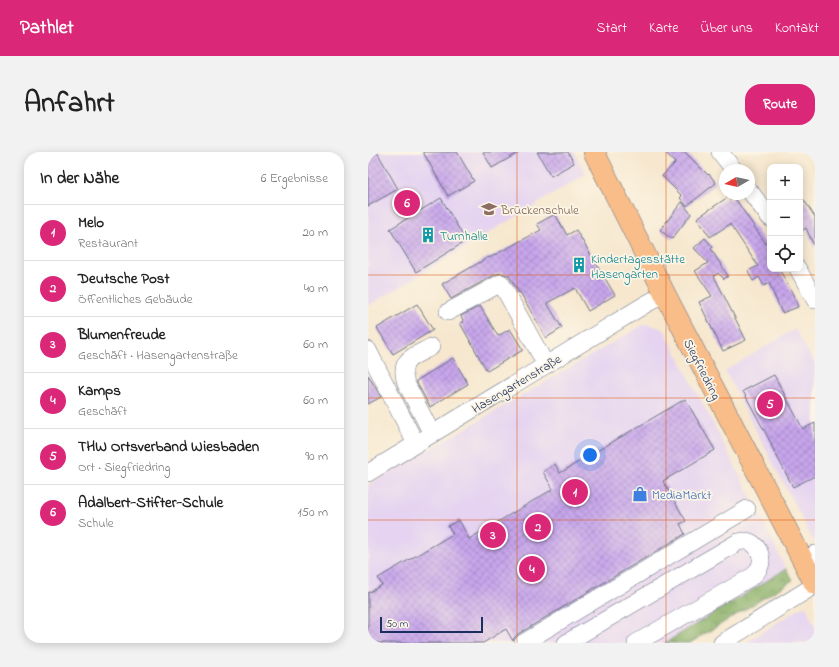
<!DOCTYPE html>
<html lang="de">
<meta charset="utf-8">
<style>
body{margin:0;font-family:"Indie Flower",sans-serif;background:#f2f2f2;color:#222}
.controls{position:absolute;right:12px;top:12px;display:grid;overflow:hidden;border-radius:8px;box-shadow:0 2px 10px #0003}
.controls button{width:36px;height:36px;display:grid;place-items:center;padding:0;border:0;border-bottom:1px solid #e0e0e0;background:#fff;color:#222;font:20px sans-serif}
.compass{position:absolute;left:351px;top:12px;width:36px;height:36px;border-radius:50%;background:#fff;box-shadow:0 2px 10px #0003;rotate:261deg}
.scale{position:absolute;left:12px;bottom:10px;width:103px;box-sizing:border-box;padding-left:4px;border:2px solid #1b2f5e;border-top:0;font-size:11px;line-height:14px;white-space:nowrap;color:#1b2f5e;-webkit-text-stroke:3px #fcf5e5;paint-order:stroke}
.you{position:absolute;left:222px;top:303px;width:14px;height:14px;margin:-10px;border:3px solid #fff;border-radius:50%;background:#1a73e8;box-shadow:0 0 0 6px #1a73e833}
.badge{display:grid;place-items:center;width:26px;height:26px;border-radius:50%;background:#db2777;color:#fff;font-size:13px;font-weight:700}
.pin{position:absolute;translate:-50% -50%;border:2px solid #fff;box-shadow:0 1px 4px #0006}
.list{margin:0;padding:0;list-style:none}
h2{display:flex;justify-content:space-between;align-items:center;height:52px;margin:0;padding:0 16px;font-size:17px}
h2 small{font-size:13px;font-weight:400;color:#767676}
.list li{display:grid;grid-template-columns:26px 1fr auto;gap:12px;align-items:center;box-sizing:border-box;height:56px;padding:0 16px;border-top:1px solid #e0e0e0}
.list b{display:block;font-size:15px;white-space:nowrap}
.list p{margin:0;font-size:13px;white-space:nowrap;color:#767676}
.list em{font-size:13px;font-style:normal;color:#767676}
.icon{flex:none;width:22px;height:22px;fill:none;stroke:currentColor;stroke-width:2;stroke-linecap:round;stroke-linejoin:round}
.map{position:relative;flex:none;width:447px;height:491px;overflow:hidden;border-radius:16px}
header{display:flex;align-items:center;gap:24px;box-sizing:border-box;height:56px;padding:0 20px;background:#db2777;color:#fff}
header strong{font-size:19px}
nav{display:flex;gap:22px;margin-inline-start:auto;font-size:14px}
.intro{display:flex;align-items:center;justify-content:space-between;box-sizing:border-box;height:96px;padding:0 24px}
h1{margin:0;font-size:28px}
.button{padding:10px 18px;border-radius:16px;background:#db2777;color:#fff;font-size:14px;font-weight:700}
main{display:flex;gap:24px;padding:0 24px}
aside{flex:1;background:#fff;border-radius:16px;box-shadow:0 2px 10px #0003}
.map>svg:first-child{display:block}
.built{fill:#e5d3f1}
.forest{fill:url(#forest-crowns);stroke:#506e61}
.building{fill:url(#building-cross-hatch)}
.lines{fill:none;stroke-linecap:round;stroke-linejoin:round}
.minor-casing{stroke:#686f85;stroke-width:18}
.major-casing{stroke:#686f85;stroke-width:22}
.minor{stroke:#fff;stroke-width:17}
.major{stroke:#f8bd88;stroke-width:21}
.grid{fill:none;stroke:#de5710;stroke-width:1;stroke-opacity:0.55}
.labels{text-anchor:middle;stroke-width:3.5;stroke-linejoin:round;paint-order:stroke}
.education-label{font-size:13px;fill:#785e54;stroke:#fcf5e5;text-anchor:start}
.culture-label{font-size:13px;fill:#0d838f;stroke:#fcf5e5;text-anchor:start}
.street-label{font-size:13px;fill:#1b2f5e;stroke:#fcf5e5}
.shop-label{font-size:13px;fill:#366cbe;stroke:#fcf5e5;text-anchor:start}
</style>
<header>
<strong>Pathlet</strong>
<nav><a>Start</a><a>Karte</a><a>Über uns</a><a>Kontakt</a></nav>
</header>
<div class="intro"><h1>Anfahrt</h1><a class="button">Route</a></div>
<main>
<aside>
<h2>In der Nähe<small>6 Ergebnisse</small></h2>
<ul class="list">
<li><span class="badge">1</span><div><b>Melo</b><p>Restaurant</p></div><em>20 m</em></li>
<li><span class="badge">2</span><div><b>Deutsche Post</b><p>Öffentliches Gebäude</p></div><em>40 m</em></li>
<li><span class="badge">3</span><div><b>Blumenfreude</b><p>Geschäft · Hasengartenstraße</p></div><em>60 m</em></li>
<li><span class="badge">4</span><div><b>Kamps</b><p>Geschäft</p></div><em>60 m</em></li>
<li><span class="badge">5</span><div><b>THW Ortsverband Wiesbaden</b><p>Ort · Siegfriedring</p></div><em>90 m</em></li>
<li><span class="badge">6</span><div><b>Adalbert-Stifter-Schule</b><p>Schule</p></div><em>150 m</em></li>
</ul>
</aside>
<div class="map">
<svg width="447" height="491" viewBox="0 0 447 491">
<defs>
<pattern id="forest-crowns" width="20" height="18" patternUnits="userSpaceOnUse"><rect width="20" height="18" fill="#86ad64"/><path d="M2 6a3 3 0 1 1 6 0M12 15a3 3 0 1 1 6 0" fill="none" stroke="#6d8d56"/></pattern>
<pattern id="building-cross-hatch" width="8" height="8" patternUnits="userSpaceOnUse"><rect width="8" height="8" fill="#c8a6ec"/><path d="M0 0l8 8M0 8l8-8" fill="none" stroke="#a288c2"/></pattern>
</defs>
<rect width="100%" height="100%" fill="#fcf5e5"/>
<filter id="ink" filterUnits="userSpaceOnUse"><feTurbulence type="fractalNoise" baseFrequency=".025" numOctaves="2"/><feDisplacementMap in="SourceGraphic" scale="8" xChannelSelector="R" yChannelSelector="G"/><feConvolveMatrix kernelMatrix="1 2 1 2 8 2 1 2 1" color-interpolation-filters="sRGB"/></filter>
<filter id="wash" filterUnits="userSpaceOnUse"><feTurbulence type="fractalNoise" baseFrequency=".012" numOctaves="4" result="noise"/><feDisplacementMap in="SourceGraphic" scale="16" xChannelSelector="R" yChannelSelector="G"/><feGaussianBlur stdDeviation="0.9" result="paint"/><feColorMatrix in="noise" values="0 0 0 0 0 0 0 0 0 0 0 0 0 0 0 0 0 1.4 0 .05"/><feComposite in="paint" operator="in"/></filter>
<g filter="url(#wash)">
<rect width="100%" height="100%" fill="#f6e7ce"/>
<g class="built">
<polygon points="0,0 206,0 218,22 0,154"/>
<polygon points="280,172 292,176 297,179 381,341 418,417 297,491 0,491 0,333 275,173"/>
<polygon points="427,177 447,212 447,389 446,390 357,219"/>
<polygon points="437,453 447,474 447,491 377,491"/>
</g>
<polygon class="forest" points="418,417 425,428 322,491 297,491"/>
<g id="blocks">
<g class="building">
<polygon points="0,0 9,0 30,37 0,54"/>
<polygon points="55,0 89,0 106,29 80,44"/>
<polygon points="115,0 152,0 124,16"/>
<polygon points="169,0 200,0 206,11 183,24"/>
<polygon points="297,0 317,0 340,23 341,22 348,31 319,54 312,46 314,44 294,24 307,11"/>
<polygon points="432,42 447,65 447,96 438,76 432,80"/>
<polygon points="360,45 362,48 366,45 402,98 402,117 411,117 424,140 430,155 414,161 401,131 396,134 391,125 385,129 380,119 390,114 362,72 342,85 329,66"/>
<polygon points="73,46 98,89 48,120 22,77"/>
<polygon points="314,50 323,62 304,87 292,78"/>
<polygon points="187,62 199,83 208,78 247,143 220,159 207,136 179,151 194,176 178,186 152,140 151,141 140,122 139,123 133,121 128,122 83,147 74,132 121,105 121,106 173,78 169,72"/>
<polygon points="337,86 345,95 343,97 360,124 356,127 350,121 346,124 378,188 355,199 331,150 344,144 327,119 340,111 326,96"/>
<polygon points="49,152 65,178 25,202 9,176"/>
<polygon points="112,154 130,184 142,177 155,198 119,219 92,171 96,170 93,164"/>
<polygon points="85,206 100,232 62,255 48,229"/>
<polygon points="0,223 13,245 0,252"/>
<polygon points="406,223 435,277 447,271 447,324 425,335 403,293 404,293 375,239"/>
<polygon points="317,247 347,298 295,329 318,369 312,372 317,382 150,482 146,486 145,489 138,477 115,491 0,491 0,441 14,433 10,426 85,382 80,374 91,368 101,387 185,337 175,320 187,312 192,321"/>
</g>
</g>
</g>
<g filter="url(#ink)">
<use href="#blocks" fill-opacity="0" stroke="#686f85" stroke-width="1"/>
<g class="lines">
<defs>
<g id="minor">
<polyline points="352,0 366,18"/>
<polyline points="381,38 402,66"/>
<polyline points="430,117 447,148"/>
<polyline points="80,160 133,131 178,213"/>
<path d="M63,195C45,205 30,207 38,231L64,282"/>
<polyline points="0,198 48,292"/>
<polyline points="0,321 278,152 297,142"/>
<polyline points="435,409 447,402"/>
<polyline points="155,491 379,357"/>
<path d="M198,491L370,390C372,390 374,389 377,389C389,389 397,406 391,416C390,419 387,422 385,424L268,491"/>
<polyline points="354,491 447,433"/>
</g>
<polyline id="major" points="226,0 297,142 447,432"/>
</defs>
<use href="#minor" class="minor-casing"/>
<use href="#major" class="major-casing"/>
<use href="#minor" class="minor"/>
<use href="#major" class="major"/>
</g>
</g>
<path class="grid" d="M149,0V491M298,0V491M0,123H447M0,246H447M0,368H447"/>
<defs>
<symbol id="school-bare" viewBox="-9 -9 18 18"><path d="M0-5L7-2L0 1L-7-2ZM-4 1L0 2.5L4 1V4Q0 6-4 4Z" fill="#8d6e63" stroke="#fcf5e5" stroke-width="2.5" paint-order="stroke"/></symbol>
<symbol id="building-bare" viewBox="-9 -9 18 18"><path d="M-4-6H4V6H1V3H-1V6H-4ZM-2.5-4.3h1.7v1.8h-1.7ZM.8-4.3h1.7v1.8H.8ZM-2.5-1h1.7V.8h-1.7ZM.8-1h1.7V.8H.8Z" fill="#0f9aa8" stroke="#fcf5e5" stroke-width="2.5" paint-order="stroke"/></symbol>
<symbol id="shop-bare" viewBox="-9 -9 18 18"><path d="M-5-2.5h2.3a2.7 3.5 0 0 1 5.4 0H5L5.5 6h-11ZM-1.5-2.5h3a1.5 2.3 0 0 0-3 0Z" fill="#3f7fe0" stroke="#fcf5e5" stroke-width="2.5" paint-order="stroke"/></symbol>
</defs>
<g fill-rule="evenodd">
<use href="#school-bare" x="110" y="46" width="22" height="22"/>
<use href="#building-bare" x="49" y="72" width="22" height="22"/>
<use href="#building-bare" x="200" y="102" width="22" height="22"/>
<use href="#shop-bare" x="261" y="331" width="22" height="22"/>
</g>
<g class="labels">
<g class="education-label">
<text x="133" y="62">Brückenschule</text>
</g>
<g class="culture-label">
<text x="72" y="88">Turnhalle</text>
<text x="223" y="111">Kindertagesstätte<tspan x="223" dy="15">Hasengarten</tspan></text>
</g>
<g class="street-label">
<text transform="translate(335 217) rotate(63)" y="5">Siegfriedring</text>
<text transform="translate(148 231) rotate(-31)" y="5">Hasengartenstraße</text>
</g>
<g class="shop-label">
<text x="284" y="347">MediaMarkt</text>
</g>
</g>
</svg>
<div class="controls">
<button>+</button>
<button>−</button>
<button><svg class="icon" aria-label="locate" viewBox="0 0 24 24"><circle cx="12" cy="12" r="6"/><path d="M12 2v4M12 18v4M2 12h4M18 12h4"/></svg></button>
</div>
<svg class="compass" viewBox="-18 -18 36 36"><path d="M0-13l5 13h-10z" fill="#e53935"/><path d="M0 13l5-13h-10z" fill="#767676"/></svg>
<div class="scale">50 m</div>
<div class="you"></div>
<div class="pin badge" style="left:207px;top:340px">1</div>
<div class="pin badge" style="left:170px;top:375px">2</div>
<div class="pin badge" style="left:125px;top:383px">3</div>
<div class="pin badge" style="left:164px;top:417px">4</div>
<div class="pin badge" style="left:402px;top:252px">5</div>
<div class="pin badge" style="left:39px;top:51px">6</div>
</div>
</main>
